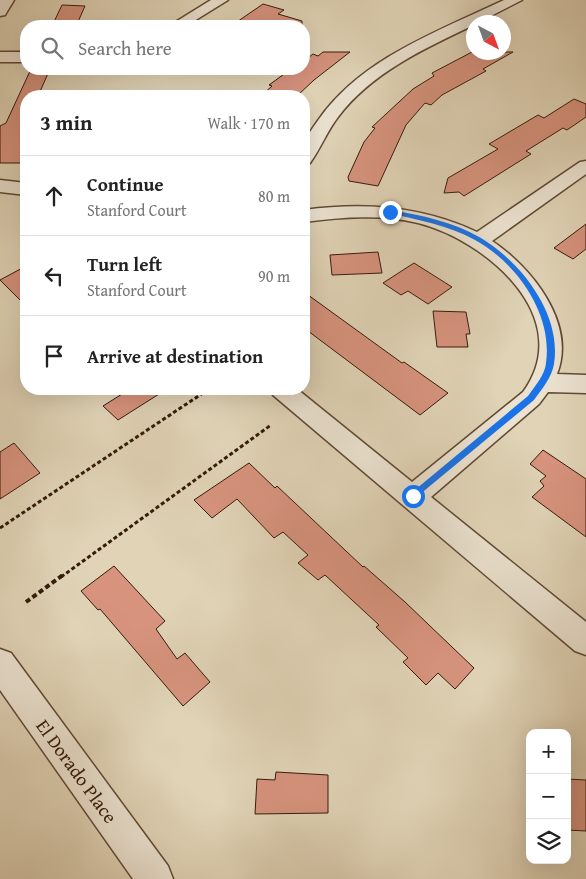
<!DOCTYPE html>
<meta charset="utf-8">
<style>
body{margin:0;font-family:"Gentium Book Plus",serif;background:#f6f6f6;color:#222}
.controls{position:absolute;right:15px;bottom:15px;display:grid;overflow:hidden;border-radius:10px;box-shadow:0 5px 20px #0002}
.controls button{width:45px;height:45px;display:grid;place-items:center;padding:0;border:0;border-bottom:1px solid #e0e0e0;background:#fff;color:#222;font:25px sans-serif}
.compass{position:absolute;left:466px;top:15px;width:45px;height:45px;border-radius:50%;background:#fff;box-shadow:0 5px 20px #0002;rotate:139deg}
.stop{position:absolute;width:15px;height:15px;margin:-11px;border:4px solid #1a73e8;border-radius:50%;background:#fff}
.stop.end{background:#1a73e8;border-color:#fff;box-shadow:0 1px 5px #0008}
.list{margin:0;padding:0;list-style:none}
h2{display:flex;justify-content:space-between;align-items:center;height:65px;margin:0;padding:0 20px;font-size:21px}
h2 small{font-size:16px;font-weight:400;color:#767676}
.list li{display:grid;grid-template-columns:32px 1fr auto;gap:15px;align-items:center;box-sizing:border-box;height:80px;padding:0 20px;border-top:1px solid #e0e0e0}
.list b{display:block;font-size:19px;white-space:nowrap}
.list p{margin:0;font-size:16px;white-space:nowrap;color:#767676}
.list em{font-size:16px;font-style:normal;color:#767676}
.icon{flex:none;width:28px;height:28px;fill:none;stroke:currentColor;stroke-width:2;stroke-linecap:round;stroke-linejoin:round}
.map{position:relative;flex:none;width:586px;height:879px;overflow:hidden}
.search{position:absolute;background:#fff;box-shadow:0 5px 20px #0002;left:20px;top:20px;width:290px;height:55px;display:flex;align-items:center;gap:12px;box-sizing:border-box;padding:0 18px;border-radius:20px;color:#767676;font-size:19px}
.panel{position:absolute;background:#fff;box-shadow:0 5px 20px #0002;left:20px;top:90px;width:290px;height:305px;border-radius:20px}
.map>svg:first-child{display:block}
.building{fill:#d7937e;stroke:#351b0a}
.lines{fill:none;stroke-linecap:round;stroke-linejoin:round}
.street-casing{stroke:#604935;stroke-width:3}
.path-far1{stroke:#351b0a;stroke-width:3;stroke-dasharray:4 2.5;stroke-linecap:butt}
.path{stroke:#351b0a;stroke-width:4;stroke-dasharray:5 3;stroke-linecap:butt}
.street{fill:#ebe2d0;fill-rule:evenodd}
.route{fill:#1a73e8}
.labels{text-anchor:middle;stroke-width:4.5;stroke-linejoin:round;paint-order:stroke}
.near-street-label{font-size:19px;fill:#351b0a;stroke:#ebe2d0}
</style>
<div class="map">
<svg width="586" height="879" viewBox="0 0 586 879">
<rect width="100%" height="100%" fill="#e0d3b6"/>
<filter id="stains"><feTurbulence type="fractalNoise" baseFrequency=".004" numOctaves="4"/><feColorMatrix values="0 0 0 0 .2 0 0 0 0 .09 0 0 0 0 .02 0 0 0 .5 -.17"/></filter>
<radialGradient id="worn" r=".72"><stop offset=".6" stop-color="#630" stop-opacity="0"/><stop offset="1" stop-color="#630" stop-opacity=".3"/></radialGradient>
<g class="building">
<polygon points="263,4 284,10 278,14 302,21 302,26 231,26"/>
<polygon points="62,5 85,6 77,24 71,26 52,26"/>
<polygon points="323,52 350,52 314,80 297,96 261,96 272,86 269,85 291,69 304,69 304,61 313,54 318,56"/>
<polygon points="472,52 513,52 483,69 486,71 442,95 431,105 425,103 406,125 378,186 349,181 348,177 364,142 375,128 372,127 413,89 434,76 432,73"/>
<polygon points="31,69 50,69 38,96 26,96 26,163 0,163 0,126 6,123"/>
<polygon points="574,99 586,104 586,117 567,130 563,128 526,151 531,154 464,196 459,192 444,193 448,178 498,149 489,144 538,115 544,118"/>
<polygon points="586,224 586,249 573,259 554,248"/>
<polygon points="378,252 382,273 332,275 330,255"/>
<polygon points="414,263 452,287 428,304 408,291 401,295 383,283"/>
<polygon points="26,266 26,306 0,280"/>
<polygon points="304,292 402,363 404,362 448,393 420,415 304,328"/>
<polygon points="433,311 466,312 470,334 466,334 468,347 437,347"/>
<polygon points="130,389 167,389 118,420 103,406"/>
<polygon points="14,443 40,473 0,499 0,452"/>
<polygon points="543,450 586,479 586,537 532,497 544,486 540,481 546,476 530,464"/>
<polygon points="249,463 275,488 277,486 363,567 364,566 405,602 474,668 455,689 438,673 426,685 403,662 408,658 376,627 379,625 325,575 318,580 298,563 308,555 283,532 274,538 237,499 212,518 194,500"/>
<polygon points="114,566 165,621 156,629 177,659 185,653 210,682 183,706 100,609 98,610 81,591"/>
<polygon points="276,772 328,775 328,813 255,814 257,779 275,780"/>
<polygon points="567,779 586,780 586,831 567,830"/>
</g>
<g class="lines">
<defs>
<g id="street">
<polygon points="0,0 14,0 5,15 0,16"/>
<polygon points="211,0 228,0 186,26 169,26"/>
<path d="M504,0H522L479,22H474V25C425,48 371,73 338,117C327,131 321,148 310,163L304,164C304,158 302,148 305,142C308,134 314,126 319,119C362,58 439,31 504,0Z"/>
<rect x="0" y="52" width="26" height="10"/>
<path d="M586,161V174L492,241C531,267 577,323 557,374L586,375V393L548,392L539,404L431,497L586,622V655L575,651L273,395L269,389H297L412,482L523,392C577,318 486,240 418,223C381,214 342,217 304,222V210C365,202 421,206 477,232L580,162Z"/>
<polygon points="0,180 26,183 26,195 0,192"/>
<polygon points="0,649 11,653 168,866 173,879 133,879 0,690"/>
</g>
</defs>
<use href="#street" class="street-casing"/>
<g class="path-far1">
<polyline points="0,528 209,389"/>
<polyline points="61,577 271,425"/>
</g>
<polyline class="path" points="26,602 63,575"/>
<use href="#street" class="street"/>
</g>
<path class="route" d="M390,210C421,215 454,222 481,238C521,262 562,314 554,364C552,377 542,389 534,400L413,500L409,496L410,494L528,396C535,386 545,375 546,363C553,314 517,263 475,240C448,225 418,220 388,213Z"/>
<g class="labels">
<g class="near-street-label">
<text transform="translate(77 771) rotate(54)" y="7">El Dorado Place</text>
</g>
</g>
<rect width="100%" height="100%" filter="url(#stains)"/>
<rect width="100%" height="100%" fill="url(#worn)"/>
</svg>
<div class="controls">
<button>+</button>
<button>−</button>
<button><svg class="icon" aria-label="layers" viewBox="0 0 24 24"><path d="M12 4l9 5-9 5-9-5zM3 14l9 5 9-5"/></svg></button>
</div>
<svg class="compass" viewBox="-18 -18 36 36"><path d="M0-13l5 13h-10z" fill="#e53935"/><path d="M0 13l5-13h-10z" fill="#767676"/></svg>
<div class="stop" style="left:413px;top:496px"></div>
<div class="stop end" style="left:390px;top:212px"></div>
<div class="search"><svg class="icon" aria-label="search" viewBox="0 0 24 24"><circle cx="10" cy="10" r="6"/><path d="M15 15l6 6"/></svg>Search here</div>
<section class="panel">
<h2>3 min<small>Walk · 170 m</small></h2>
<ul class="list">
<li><svg class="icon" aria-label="ahead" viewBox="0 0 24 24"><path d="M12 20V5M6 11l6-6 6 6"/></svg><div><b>Continue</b><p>Stanford Court</p></div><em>80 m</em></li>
<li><svg class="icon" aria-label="left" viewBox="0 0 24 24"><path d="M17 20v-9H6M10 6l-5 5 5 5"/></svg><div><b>Turn left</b><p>Stanford Court</p></div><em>90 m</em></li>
<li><svg class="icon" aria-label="arrive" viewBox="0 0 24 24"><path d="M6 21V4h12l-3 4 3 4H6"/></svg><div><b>Arrive at destination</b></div></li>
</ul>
</section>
</div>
